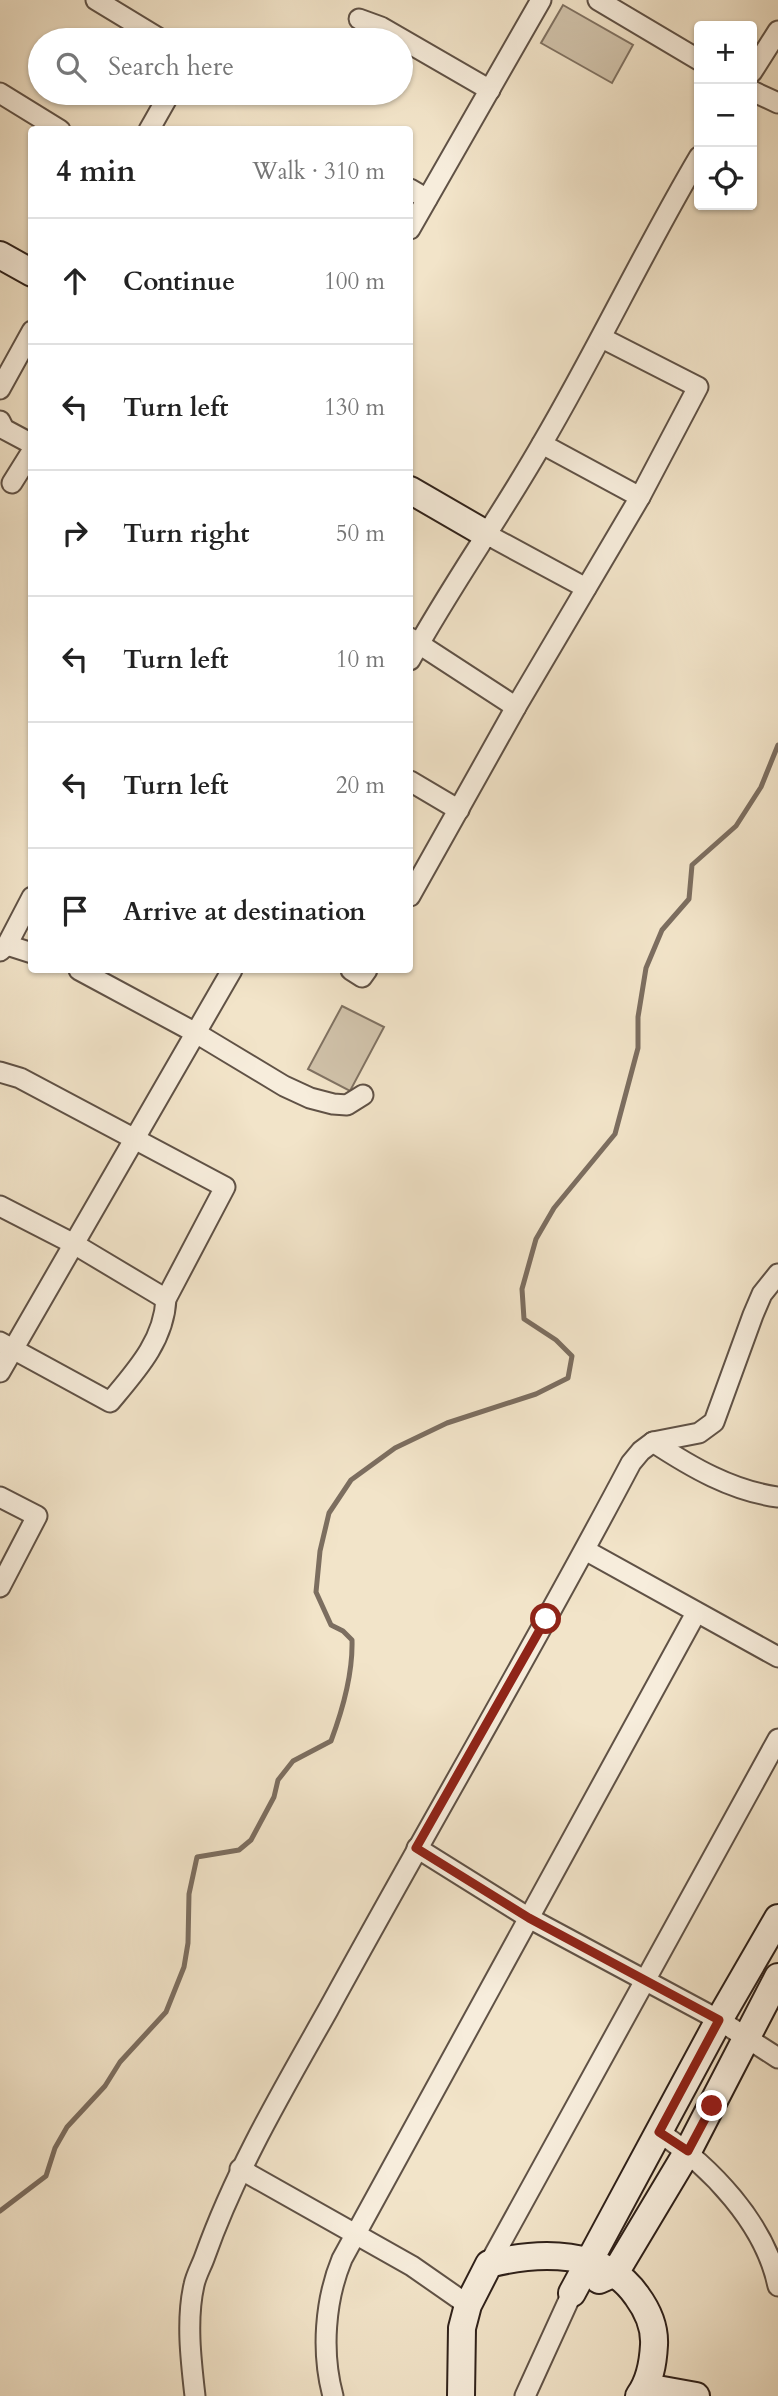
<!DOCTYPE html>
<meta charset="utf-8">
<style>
body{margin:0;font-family:Cardo,serif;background:#f2f2f2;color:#222}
.controls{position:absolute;right:21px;top:21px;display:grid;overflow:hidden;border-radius:7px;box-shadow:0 2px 5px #0004}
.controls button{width:63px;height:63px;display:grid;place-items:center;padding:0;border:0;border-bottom:2px solid #e0e0e0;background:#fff;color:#222;font:35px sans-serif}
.stop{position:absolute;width:21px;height:21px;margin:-16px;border:5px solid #8f2418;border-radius:50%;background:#fff}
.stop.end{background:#8f2418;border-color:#fff;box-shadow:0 2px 7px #0008}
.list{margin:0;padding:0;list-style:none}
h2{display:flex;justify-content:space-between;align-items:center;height:91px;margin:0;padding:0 28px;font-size:30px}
h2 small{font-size:23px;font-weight:400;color:#767676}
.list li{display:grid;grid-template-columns:46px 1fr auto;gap:21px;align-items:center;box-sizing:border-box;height:126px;padding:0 28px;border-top:2px solid #e0e0e0}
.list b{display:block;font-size:26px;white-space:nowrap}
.list em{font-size:23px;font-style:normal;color:#767676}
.icon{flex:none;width:38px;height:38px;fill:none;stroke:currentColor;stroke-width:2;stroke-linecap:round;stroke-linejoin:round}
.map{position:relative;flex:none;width:778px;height:2396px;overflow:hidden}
.search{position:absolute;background:#fff;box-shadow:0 2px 5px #0004;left:28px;top:28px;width:385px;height:77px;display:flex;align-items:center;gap:18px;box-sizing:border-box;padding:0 24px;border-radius:38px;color:#767676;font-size:26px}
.panel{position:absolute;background:#fff;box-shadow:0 2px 5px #0004;left:28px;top:126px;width:385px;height:847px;border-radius:7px}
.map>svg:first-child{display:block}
.green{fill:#d1c3ab;stroke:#807262;stroke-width:2}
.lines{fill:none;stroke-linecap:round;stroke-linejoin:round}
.stream{stroke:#7c6e60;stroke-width:5}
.street-casing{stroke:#605246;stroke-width:23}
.secondary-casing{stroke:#2f211a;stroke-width:30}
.street{stroke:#f7eddc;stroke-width:19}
.secondary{stroke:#f7eddc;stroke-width:26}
.route{stroke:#8f2418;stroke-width:9}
</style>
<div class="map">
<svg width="778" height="2396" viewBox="0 0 778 2396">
<rect width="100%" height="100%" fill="#f2e4c9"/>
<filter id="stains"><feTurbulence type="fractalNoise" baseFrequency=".00286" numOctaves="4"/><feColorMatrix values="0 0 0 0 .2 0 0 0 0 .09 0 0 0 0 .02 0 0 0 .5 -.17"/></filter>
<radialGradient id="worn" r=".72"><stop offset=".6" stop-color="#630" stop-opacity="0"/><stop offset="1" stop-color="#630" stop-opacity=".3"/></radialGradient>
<g class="green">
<polygon points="563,5 633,45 612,83 541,43"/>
<polygon points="342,1006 384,1027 350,1091 308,1069"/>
</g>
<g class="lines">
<path class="stream" d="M0,2211L46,2176L55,2148L67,2127L105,2086L120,2062L166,2012L184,1967L188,1943L189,1894L197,1857L239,1850L251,1840L274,1797L278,1780L293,1761L331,1741C343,1709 353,1675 352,1640L343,1631L331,1625L316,1592L320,1551L329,1513L351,1480L395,1448L447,1423L536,1394L568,1378L572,1356L556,1340L524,1319L522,1289L536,1239L554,1208L615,1134L638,1048V1017L646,968L662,930L689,899L692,865L736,826L761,787L778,745"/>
<defs>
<g id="street">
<polyline points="96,0 162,40"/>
<polyline points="598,0 699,60"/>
<polyline points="359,19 381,27 490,90"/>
<polyline points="752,72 778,31"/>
<polyline points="752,91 778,103"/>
<polyline points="0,93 60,130"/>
<polyline points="149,130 170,93"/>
<polyline points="410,189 427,199"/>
<polyline points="410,229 541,0"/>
<polyline points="0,389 32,331"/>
<polyline points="0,421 4,429 32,444"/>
<polyline points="542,444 640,497"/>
<polyline points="12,483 32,451"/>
<polyline points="486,534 586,588"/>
<polyline points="410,638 516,707"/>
<path d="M410,660C451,585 501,516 543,442C598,348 644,250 699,157"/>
<polyline points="410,781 459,810"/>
<polyline points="410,896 516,707 640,497 698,387 602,338"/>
<polyline points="7,945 32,953"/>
<polyline points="0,951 7,945 32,897"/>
<polyline points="79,970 196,1033 284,1086 310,1098 333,1104 347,1105 363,1095"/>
<polyline points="351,970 362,977 367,970"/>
<path d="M0,1072L20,1078L225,1187L166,1299C164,1341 136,1371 110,1402L0,1342"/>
<polyline points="0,1206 74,1244 166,1299"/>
<polyline points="0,1372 232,970"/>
<path d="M653,1442C691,1467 732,1491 778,1497"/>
<polyline points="0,1497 37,1516 0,1587"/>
<polyline points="585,1550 778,1657"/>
<polyline points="417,1848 529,1918 719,2020 778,2058"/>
<path d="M659,2132C710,2166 765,2223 778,2286"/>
<polyline points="240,2169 412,2266 468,2305"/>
<polyline points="489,2264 778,1739"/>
<path d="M195,2396C191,2361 186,2320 194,2285C196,2275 202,2265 205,2256C236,2169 283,2090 328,2010C428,1827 534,1647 631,1463L641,1451L653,1442L699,1433L714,1422L753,1315L762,1294L778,1274"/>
<path d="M333,2396C321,2352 325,2300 342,2259L696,1613"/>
<polyline points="525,2396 572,2293"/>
</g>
<g id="secondary">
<polyline points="0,255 32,273"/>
<polyline points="410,490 486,534"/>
<polyline points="599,2280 615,2273 688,2151 778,1977"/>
<polyline points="572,2293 719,2020 778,1918"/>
<polyline points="646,2387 696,2396"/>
<path d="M461,2396L462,2328L468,2305L489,2264C539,2251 605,2249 637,2296C648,2311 655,2327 654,2345C653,2364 650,2381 639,2396"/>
</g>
</defs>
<use href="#street" class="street-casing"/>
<use href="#secondary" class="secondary-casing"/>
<use href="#street" class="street"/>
<use href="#secondary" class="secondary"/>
</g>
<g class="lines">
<polyline class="route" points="546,1619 416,1848 529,1918 719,2020 659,2132 688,2151 712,2106"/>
</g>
<rect width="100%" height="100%" filter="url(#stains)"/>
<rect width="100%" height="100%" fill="url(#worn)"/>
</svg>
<div class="controls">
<button>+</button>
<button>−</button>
<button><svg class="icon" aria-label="locate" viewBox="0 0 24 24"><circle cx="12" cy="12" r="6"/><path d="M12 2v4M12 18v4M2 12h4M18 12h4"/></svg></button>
</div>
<div class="stop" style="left:546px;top:1619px"></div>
<div class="stop end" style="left:712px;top:2106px"></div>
<div class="search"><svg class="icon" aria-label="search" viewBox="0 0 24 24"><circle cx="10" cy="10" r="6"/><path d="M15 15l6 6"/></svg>Search here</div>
<section class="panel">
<h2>4 min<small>Walk · 310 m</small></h2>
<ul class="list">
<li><svg class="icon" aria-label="ahead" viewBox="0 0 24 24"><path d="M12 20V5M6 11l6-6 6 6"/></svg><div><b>Continue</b></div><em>100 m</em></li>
<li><svg class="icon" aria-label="left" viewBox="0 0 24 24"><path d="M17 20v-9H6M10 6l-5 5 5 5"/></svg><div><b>Turn left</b></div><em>130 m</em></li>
<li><svg class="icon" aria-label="right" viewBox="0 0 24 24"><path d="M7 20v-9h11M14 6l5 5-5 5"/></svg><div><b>Turn right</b></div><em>50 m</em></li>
<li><svg class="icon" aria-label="left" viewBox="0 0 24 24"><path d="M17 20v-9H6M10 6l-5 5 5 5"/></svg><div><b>Turn left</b></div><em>10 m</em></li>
<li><svg class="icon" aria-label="left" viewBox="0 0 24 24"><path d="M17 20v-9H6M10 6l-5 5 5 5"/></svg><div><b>Turn left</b></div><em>20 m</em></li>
<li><svg class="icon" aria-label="arrive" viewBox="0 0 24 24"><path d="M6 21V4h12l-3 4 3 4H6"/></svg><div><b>Arrive at destination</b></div></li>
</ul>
</section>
</div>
